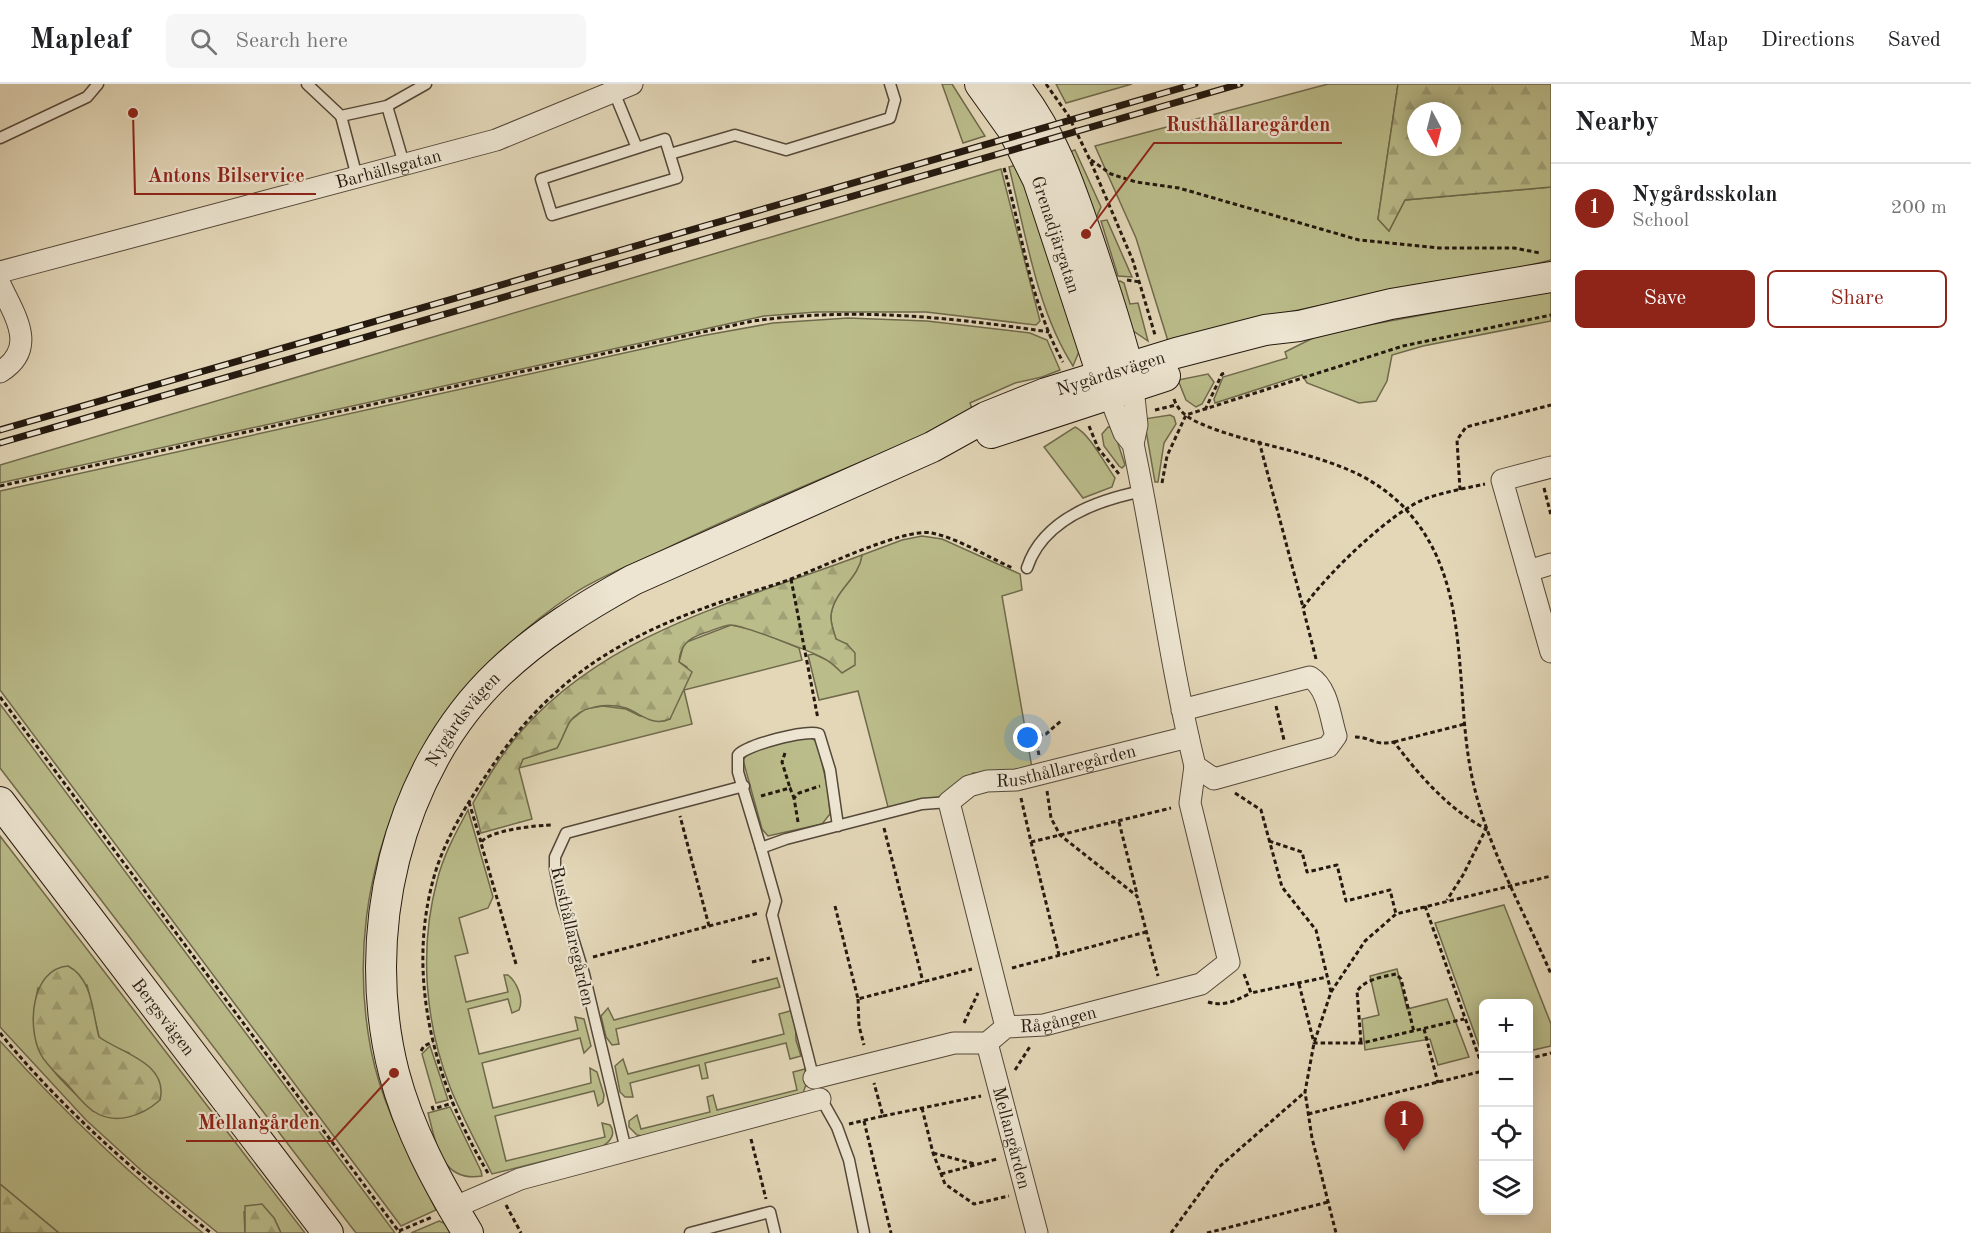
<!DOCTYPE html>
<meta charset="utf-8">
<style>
body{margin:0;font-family:"Old Standard TT",serif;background:#f6f6f6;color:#202124}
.controls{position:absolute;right:18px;bottom:18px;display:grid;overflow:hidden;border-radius:9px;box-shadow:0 3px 15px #0003}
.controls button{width:54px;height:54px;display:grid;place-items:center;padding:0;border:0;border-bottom:2px solid #e0e0e0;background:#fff;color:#202124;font:30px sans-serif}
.compass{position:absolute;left:1407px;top:18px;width:54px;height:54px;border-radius:50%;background:#fff;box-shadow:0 3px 15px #0003;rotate:173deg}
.you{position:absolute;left:1028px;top:654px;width:21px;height:21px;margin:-15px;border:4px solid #fff;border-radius:50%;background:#1a73e8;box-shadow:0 0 0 9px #1a73e833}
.badge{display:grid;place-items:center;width:39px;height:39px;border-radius:50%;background:#8f2418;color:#fff;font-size:20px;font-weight:700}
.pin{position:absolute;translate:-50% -50px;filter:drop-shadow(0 2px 3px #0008)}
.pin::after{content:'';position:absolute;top:32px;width:21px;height:18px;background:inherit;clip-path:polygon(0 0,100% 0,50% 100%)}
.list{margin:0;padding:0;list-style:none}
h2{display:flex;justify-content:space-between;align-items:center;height:78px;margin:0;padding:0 24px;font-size:26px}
h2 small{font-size:20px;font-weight:400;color:#757577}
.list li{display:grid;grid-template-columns:39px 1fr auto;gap:18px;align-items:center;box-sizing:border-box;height:90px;padding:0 24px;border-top:2px solid #e0e0e0}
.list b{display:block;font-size:22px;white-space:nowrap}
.list p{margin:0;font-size:20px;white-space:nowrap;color:#757577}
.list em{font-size:20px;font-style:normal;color:#757577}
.actions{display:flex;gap:12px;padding:18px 24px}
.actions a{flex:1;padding:14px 0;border:2px solid #8f2418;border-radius:9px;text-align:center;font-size:21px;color:#8f2418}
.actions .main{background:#8f2418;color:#fff}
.icon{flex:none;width:33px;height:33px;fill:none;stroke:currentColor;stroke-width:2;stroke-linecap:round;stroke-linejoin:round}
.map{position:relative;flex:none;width:1551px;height:1149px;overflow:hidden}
header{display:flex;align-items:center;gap:36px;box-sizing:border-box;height:84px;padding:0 30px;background:#fff;border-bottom:2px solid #e0e0e0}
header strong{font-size:28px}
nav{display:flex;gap:33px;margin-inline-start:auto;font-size:21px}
.search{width:420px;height:54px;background:#f6f6f6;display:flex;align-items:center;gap:15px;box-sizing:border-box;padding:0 21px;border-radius:9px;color:#757577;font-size:22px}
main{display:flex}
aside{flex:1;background:#fff}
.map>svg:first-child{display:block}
.green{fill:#babc8a;stroke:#6f6a4c;stroke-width:1.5;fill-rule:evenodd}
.forest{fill:url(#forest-firs);stroke:#6f6a4c;stroke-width:1.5;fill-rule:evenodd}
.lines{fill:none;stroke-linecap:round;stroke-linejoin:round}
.lane-casing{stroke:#544839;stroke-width:13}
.street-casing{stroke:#544839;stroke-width:23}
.secondary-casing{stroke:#24190f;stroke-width:32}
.path{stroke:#24190f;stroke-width:3;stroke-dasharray:4.5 3;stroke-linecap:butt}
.lane{stroke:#ede5d1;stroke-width:10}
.street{stroke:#ede5d1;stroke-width:21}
.secondary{stroke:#ede5d1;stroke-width:30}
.rail-casing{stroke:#24190f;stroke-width:7}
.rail{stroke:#ede5d1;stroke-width:4.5;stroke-dasharray:14;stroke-linecap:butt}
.labels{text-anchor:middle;stroke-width:4.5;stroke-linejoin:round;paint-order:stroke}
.street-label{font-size:18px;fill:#24190f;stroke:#ede5d1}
.leader{fill:none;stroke:#8f2418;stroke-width:2}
.callout-dot{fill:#8f2418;stroke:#ede5d1;stroke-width:2}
.callout-label{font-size:20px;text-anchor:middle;font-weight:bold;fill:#8f2418;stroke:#ede5d1;stroke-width:4.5;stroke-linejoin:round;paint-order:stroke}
</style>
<header>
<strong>Mapleaf</strong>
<div class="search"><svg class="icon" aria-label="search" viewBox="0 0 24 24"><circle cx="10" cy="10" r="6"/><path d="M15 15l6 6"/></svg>Search here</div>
<nav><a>Map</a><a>Directions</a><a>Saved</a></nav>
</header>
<main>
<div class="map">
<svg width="1551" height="1149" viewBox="0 0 1551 1149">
<defs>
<pattern id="forest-firs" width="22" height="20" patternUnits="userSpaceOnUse" patternTransform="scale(1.5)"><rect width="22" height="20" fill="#babc8a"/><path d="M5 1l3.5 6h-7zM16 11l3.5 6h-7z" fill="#a0a176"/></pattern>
</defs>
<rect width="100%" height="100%" fill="#e3d7b8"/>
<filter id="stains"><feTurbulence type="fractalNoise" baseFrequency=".00333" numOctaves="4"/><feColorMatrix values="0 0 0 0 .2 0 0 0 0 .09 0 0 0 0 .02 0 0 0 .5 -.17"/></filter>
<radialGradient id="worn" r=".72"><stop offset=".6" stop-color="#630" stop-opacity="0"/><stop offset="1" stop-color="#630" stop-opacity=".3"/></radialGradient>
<g class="green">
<polygon points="942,0 952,0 985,52 963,59"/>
<polygon points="1056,0 1132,0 1066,19"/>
<path d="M1328,0H1398L1378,135L1389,147L1405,116L1551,103V176C1488,193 1423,201 1359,214C1295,226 1231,240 1168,257L1136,154L1095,62Z"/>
<polygon points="1075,66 1101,123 1094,139 1069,68"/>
<path d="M1020,80L1080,265L1073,282C1037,227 1025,147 1009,83Z"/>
<polygon points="1001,85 1039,233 1040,237 1036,241 926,228 817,228 764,232 0,399 0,381"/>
<polygon points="1107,136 1132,193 1118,192 1101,137"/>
<polygon points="1120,197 1124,199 1130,220 1138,219 1148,257 1132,246 1114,199"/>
<polygon points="1551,207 1551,237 1423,262 1392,271 1387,297 1376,317 1359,319 1307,299 1302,291 1215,319 1214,315 1223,293 1287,274 1285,268 1315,253 1352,244"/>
<path d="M848,234L927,237L1030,249L1047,256L1060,286L1042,293L1015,299L970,319L972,325L944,343C850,383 755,421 663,466C633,480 600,492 573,510C422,610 336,785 371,966C382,1023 411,1074 436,1126L401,1142L0,606V407L701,252L773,239Z"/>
<polygon points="1208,290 1214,298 1202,320 1196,323 1186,316 1178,296"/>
<polygon points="1170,331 1174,333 1176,340 1164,359 1158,398 1155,398 1144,335"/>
<path d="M1075,343C1089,349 1105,380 1115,394L1112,403L1083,414L1044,363Z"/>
<polygon points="1108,343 1113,344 1125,381 1122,384 1119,382 1104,362 1102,350"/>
<path d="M922,452L942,455L1020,490L1022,506L1002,512L1032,684L1008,689H973L945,712L888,723L858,607L819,616L808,571L814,570L827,576L847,560L836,556C834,548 830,539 831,531C834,506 859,495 862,471L902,456Z"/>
<polygon points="731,541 755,546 799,564 802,576 684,606 692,640 519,684 523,675 557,664 570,637 585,625 603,622 626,625 640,632 670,635 687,583 679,578 684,559"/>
<polygon points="0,620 395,1149 356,1149 0,684"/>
<polygon points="801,654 811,654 817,658 828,705 830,730 822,740 768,752 762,745 743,676 750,667"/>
<path d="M468,726L493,813L488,824L459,834L468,869L455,872L466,918L508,908L504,891H508C517,898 524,915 519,926L512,929L508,915L468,925L479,970L578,946L575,933L584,935L591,962L584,969L580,954L482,979L493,1024L591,999L590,984L597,988L604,1011L603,1018L598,1022L594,1007L495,1032L506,1077L605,1053L602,1039L610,1041C616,1049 611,1057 603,1062L492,1090C478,1062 462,1033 450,1003C425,939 419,864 437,797C443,772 456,748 468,726Z"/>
<path d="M0,752L305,1149H281L274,1134L244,1128L245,1149H218L142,1087L86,1036L0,943ZM87,901L99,953L112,963L129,969L93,1027C51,985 24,969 38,904Z"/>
<polygon points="1504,821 1551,940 1551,962 1529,967 1528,920 1484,920 1483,973 1435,839"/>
<polygon points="1397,885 1407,925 1447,915 1469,973 1438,981 1430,955 1365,966 1362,935 1379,931 1370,892"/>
<polygon points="777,894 780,903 616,945 619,960 612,961 606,953 601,932 608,924 614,936"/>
<polygon points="790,927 795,927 796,956 801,972 790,975 786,959 705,979 708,994 702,995 699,981 630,999 633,1013 625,1013 620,1008 615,982 623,975 628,990 784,950 779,930"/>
<path d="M0,957C63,1027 129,1091 203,1149H59L0,1100Z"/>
<polygon points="430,962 448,1016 436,1019 422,970"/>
<polygon points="805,985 807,998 803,1009 643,1052 637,1051 629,1043 629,1037 637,1031 641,1045 710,1028 707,1013 713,1011 717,1026 797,1006 793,988"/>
<path d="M450,1023L481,1087L482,1092C441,1099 436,1059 428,1029Z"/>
<polygon points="439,1137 444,1139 451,1149 411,1149"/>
</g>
<g class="forest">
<path d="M1398,0H1551V103L1405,116L1389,147L1378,135ZM1416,27H1452V63H1416Z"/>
<path d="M862,471C859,495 834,506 831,531C830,538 834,548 836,555L847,560L855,569V581L842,589C838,585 833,580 828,577C820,570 741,541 731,541C723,541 712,547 704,549C689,554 680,561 679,578L692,588L670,635C652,643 642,630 626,624C608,619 580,621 569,639C565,646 562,656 557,664L523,675L519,685L532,735L481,749L473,719C488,693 504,666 524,644C612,546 743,516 862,471Z"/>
<path d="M68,882C93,895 92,928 99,953C121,969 169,979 160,1016C142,1032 115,1042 93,1027C83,1020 75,1009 67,1000C58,991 46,981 40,969C27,942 31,885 68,882Z"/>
<polygon points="0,1100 59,1149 0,1149"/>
<polygon points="262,1120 274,1134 281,1149 245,1149 245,1122"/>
</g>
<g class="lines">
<defs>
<g id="lane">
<polyline points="307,0 341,32 387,22 426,0"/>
<polyline points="614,8 637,64 541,95 552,131 677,94 665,55 637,64"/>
<polyline points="387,22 404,80"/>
<polyline points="341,32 357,93"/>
<polyline points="0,54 87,13 98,0"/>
<polyline points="670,70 735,51 786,66 890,34 895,16 890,0"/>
<path d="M1027,484C1043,435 1097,416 1143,407"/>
<path d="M838,742L830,686L819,650C806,645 747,661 738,671V688L761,764L786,755L922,720L949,718"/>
<polyline points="761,764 776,817 772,831 814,996"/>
<polyline points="819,1011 837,1043 849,1076 864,1149"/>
<polyline points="626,1066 584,890 562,819 555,785 555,773 566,749 744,702"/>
<polyline points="690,1149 770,1128 775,1149"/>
</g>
<g id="street">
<path id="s1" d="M0,188L496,56L632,0"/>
<path d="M0,200C14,231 39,264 0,288"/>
<polyline points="1133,304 1137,341 1133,360"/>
<path d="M1109,311L1124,349L1133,360C1156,467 1169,576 1195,682L1214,695L1328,663L1336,652C1330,633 1328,604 1310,593L1182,626"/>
<polyline points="1551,383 1502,396 1551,568"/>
<polyline points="1528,487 1551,480"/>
<path id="s2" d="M1006,943L949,718L969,702L987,697L1016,696L1188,653"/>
<path id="s3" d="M987,959L1037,1149"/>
<path id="s4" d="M814,994L954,959H987L1006,943L1044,941L1201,900L1229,878L1190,719L1195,682"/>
<polyline points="453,1124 520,1095 820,1015"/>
</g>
<g id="secondary">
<path id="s5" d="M980,0L1013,46L1038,96L1108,309"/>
<path d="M1013,0C1051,46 1070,102 1089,158C1105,206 1121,254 1133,304"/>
<polyline points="991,349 1165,292"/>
<path id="s6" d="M0,718L328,1149"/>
<path id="s7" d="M468,1149C437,1098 409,1046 394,989C359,853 395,688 499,589C539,551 584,523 633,496L932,363L986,333L1046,309L1176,269L1265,246L1299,242L1391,220L1551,193"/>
</g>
</defs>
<use href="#lane" class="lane-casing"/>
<use href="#street" class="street-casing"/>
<use href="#secondary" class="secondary-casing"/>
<g class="path">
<polyline points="1046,0 1068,31 1090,76 1133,177 1155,251"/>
<polyline points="1091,76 1111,90 1136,98 1179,104 1359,156 1439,164 1514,164 1540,169"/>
<path d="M1004,84C1022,148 1030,219 1063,278"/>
<polyline points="1127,196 1140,198"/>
<path d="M1174,315C1178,327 1188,334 1199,339C1247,360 1302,365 1351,387C1372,396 1394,411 1409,429C1475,504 1452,612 1474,702C1490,769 1524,827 1551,890"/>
<polyline points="1155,326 1176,321"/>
<polyline points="1205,326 1222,290 1227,289"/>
<polyline points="1089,342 1098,364 1119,390"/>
<polyline points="1259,357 1303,523"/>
<polyline points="1162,399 1167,372 1186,331 1403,262 1551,231"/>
<path d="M0,402L753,237C853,223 949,233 1049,248"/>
<polyline points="1544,404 1551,431"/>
<polyline points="1460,406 1457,356 1466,343 1551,321"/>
<polyline points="791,495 818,635"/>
<path d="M1316,575L1303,524C1325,492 1390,428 1427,414C1445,408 1466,404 1485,400"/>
<polyline points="0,613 400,1149"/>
<polyline points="1276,622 1284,656"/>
<path d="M1355,653C1372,653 1373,662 1394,658C1420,692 1447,724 1486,745L1463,791L1447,816"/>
<polyline points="1394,658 1465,640"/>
<polyline points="785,669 782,678 790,704"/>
<polyline points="1039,671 1035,652 1046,650 1062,636"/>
<polyline points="1047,707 1051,734 1060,751 1137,812 1158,892"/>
<polyline points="1235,709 1261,726 1282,803 1316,846 1331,908 1314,959 1305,1008 1312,1054 1336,1149"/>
<polyline points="761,712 790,704 794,714"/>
<polyline points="1021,714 1031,758 1171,724"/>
<polyline points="469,718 481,758"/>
<polyline points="798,738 794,714 799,709 820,702"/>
<polyline points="1119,738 1137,810"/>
<polyline points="884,744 923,898"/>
<polyline points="1269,757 1302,768 1307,788 1337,781 1346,817 1390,806 1396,830"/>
<polyline points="1031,758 1059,871"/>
<polyline points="835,822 858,915 972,885"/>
<polyline points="1425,822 1484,987"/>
<polyline points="709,842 759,829"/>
<polyline points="593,873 709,842 680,732"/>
<polyline points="752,878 770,874"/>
<path d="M516,880L481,759C487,746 539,741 553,741"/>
<polyline points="1012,884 1146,848"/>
<polyline points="1244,890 1251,909 1327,893"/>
<polyline points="1299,900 1314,959 1362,959 1464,935"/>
<polyline points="1331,908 1365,857 1396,830 1551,792"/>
<polyline points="858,915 859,942 864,961"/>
<path d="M1208,918C1224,923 1237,916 1251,909"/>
<polyline points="964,939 978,909"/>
<polyline points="1424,945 1438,999"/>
<path d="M0,949C62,1025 135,1088 211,1149"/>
<path d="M1361,958L1357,907C1366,895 1382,893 1396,890L1401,895L1414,948"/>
<polyline points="421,967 424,962 433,958"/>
<polyline points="1528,975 1551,969"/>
<polyline points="1015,986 1031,961"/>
<polyline points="432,1022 433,1025 453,1019"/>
<polyline points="922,1024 933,1069 945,1100 974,1120 1009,1112"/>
<polyline points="1308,1030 1483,987"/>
<polyline points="883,1032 981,1012"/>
<polyline points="864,1037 891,1149"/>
<polyline points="849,1040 883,1032 874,999"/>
<polyline points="751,1055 766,1115"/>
<polyline points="933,1069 975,1080"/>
<path d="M488,1089C434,999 404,889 436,786C447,752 467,720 487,690C518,642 558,600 607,570C660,537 721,517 780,499C813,488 903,443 932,449C960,455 987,473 1013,484"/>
<polyline points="941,1090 997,1075"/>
<polyline points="506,1121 521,1149"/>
<polyline points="399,1147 432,1133"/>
<polyline points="1171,1149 1219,1083 1305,1008"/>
<polyline points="1207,1149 1328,1118"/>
</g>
<use href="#lane" class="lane"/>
<use href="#street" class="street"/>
<use href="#secondary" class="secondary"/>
<defs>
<g id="rail">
<polyline points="0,346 1195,0"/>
<polyline points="0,359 1240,0"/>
</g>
</defs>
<use href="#rail" class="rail-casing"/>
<use href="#rail" class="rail"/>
</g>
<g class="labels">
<g class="street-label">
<text dy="6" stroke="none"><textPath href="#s1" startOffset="402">Barhällsgatan</textPath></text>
<text dy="6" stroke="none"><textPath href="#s5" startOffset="170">Grenadjärgatan</textPath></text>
<text dy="6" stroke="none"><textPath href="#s7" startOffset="1294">Nygårdsvägen</textPath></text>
<text dy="6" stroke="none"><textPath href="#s7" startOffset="550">Nygårdsvägen</textPath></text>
<text dy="6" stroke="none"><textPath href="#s2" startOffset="357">Rusthållaregården</textPath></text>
<text transform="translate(573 852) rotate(77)" y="6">Rusthållaregården</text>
<text dy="6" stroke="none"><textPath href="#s6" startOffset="270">Bergsvägen</textPath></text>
<text dy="6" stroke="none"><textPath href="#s4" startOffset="255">Rågången</textPath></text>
<text dy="6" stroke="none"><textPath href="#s3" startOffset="98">Mellangården</textPath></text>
</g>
</g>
<path class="leader" d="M1086 150L1154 59H1342M133 29L135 110H316M394 989L332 1057H186"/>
<g class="callout-dot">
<circle cx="1086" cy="150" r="6"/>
<circle cx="133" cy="29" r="6"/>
<circle cx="394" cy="989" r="6"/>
</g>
<g class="callout-label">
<text x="1248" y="47">Rusthållaregården</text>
<text x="226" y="98">Antons Bilservice</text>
<text x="259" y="1045">Mellangården</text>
</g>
<rect width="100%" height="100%" filter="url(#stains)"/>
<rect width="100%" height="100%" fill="url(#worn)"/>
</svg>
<div class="controls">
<button>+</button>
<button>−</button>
<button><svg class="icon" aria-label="locate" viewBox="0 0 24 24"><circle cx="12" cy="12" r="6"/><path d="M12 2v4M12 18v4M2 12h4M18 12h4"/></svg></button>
<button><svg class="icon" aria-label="layers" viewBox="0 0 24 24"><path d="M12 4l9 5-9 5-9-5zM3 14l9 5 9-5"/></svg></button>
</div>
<svg class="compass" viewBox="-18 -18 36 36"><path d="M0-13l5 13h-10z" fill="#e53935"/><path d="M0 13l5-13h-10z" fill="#757577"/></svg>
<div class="you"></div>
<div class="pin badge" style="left:1404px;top:1067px">1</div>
</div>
<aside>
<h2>Nearby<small></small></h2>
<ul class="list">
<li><span class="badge">1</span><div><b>Nygårdsskolan</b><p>School</p></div><em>200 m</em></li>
</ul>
<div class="actions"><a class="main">Save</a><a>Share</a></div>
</aside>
</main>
